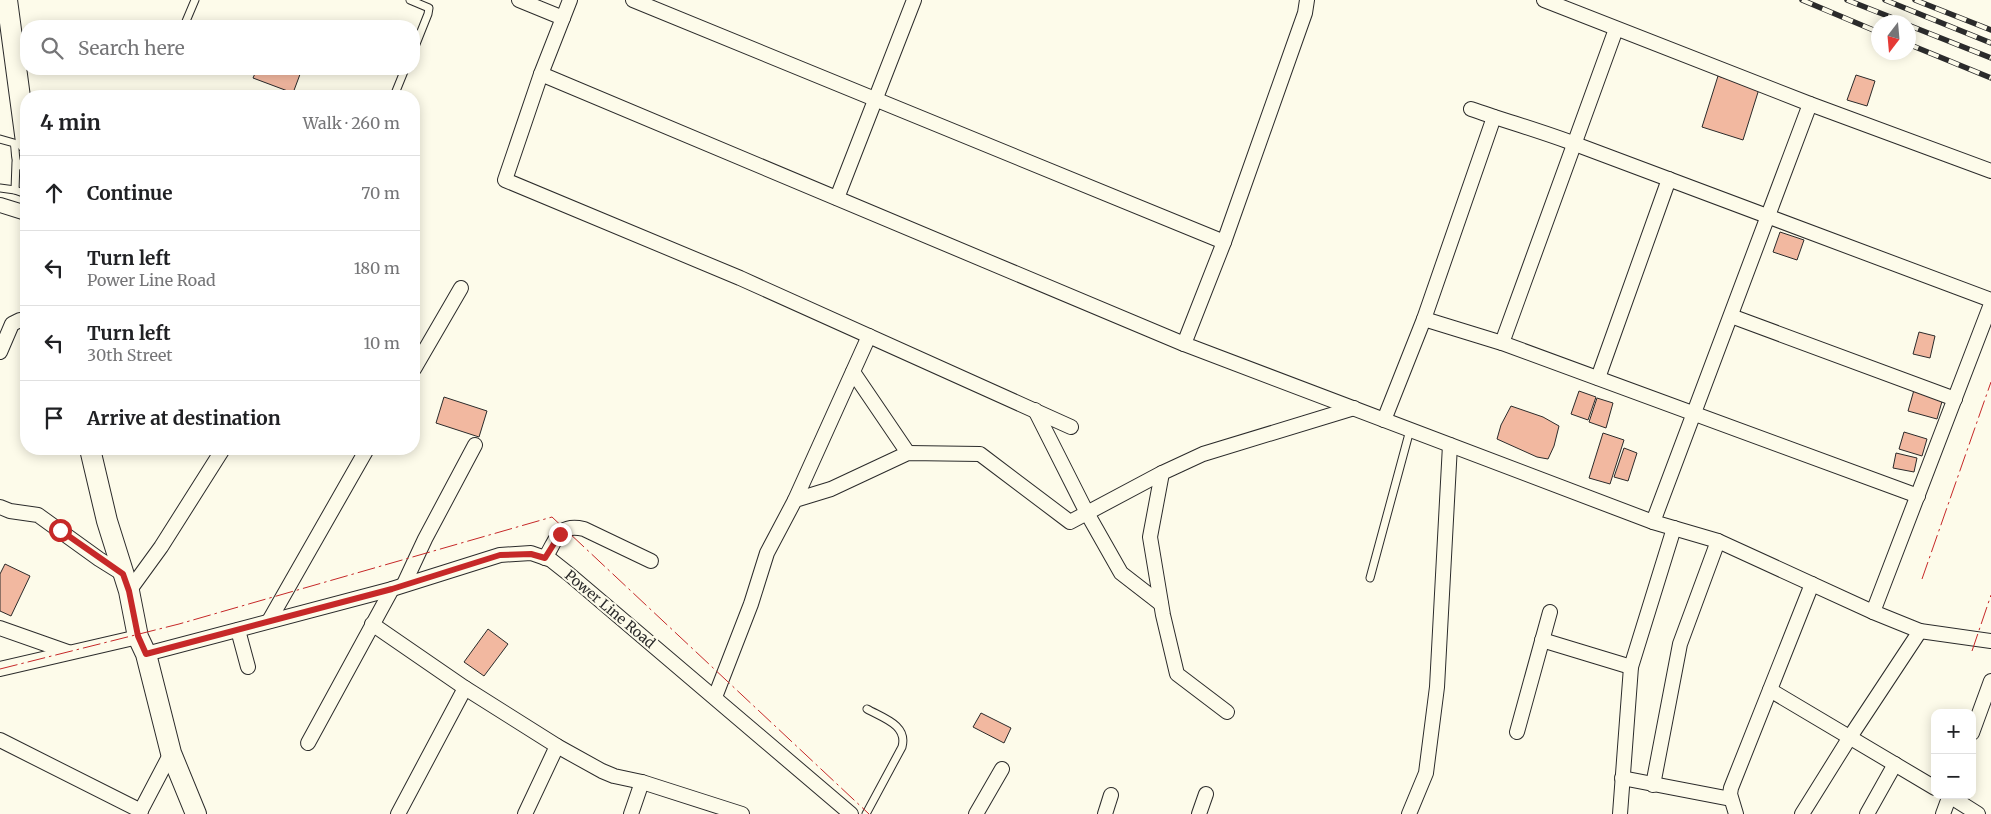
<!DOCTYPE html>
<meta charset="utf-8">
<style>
body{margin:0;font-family:Merriweather,serif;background:#f2f2f2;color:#202124}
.controls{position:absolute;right:15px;bottom:15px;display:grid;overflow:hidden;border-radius:10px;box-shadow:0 2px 12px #0003}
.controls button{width:45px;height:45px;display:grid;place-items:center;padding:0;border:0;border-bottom:1px solid #e0e0e0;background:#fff;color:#202124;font:25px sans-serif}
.compass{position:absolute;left:1871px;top:15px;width:45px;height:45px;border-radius:50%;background:#fff;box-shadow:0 2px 12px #0003;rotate:196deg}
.stop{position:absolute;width:15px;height:15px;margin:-11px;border:4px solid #c62828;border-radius:50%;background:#fff}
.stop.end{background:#c62828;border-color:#fff;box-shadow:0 1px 5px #0008}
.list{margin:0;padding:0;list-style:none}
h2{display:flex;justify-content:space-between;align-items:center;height:65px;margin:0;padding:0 20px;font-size:21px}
h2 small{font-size:16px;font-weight:400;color:#757577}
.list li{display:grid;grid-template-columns:32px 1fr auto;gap:15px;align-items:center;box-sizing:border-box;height:75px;padding:0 20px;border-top:1px solid #e0e0e0}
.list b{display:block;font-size:19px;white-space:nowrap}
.list p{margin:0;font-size:16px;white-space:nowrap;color:#757577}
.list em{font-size:16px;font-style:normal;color:#757577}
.icon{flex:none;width:28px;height:28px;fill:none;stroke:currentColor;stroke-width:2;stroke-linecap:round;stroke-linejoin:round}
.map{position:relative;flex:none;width:1991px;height:814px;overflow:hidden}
.search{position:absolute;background:#fff;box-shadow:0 2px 12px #0003;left:20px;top:20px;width:400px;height:55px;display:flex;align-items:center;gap:12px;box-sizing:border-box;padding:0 18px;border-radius:20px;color:#757577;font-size:19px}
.panel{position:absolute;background:#fff;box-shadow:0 2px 12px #0003;left:20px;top:90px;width:400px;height:365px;border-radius:20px}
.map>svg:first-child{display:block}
.building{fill:#f2b8a0;stroke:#2b2b2b}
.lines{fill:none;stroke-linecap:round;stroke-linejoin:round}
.lane-casing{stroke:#2b2b2b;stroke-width:9}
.street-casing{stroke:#2b2b2b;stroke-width:16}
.secondary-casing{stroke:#2b2b2b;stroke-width:22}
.lane{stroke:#fdfbea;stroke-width:7}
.street{stroke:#fdfbea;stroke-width:14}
.secondary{stroke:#fdfbea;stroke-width:20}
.rail-casing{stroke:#2b2b2b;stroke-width:5.5}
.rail{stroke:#fdfbea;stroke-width:4;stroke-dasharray:11;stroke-linecap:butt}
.power{stroke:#c62828;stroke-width:1;stroke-dasharray:18 4 2.5 4;stroke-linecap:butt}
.route{stroke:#c62828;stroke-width:6}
.labels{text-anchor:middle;stroke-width:4;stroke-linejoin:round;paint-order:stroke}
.street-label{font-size:14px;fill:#2b2b2b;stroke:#fdfbea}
</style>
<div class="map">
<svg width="1991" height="814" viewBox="0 0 1991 814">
<rect width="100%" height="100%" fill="#fdfbea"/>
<g class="building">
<polygon points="257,69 302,69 293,93 253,78"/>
<polygon points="1856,75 1875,81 1867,106 1847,100"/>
<polygon points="1718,76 1759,89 1743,140 1702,127"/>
<polygon points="1780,232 1804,240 1797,260 1773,252"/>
<polygon points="1919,332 1935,336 1930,358 1913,354"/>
<polygon points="1914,390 1943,398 1937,419 1908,411"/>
<polygon points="1579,391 1596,397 1588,420 1571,414"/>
<polygon points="444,397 487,411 479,437 436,423"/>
<polygon points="1597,398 1613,403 1606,428 1589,422"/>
<polygon points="1511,406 1543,417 1559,426 1554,446 1548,459 1537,457 1497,439 1501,425"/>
<polygon points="1904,432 1927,439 1922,456 1899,449"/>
<polygon points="1603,433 1624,440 1610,484 1589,478"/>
<polygon points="1624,448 1637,453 1628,481 1614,477"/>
<polygon points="1896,453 1917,458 1914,472 1893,468"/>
<polygon points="5,564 30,576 11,616 0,611 0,574"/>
<polygon points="488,629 508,644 484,676 464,662"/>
<polygon points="981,713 1011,728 1004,743 973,727"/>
</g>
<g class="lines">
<defs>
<g id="lane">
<polyline points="410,0 429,8 428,14 414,49"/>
<polyline points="184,26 195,0"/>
<polyline points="394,96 405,69"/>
<path d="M0,139L14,143C17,153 12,167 26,167"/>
<polyline points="0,188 15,190 26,194"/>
<polyline points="15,190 16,162"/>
<polyline points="1370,578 1410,430"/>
<path d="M866,814L902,747C908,725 883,718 867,709"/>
</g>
<g id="street">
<polyline points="519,0 563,18"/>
<polyline points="570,0 541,74 505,180 740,278 1071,427"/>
<polyline points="633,0 1224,242"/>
<polyline points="1307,0 1305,13 1224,242 1184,344 1653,522 1718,541 1873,612 1920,631 1991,641"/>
<polyline points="1544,0 1810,104 1991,171"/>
<polyline points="541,74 1184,344"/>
<path d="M1471,109C1505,121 1541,131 1575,144C1714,196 1853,247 1991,300"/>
<polyline points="837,198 914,0"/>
<polyline points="0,205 26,213"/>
<polyline points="1731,316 1955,399"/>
<polyline points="1424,319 1494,117"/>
<polyline points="1502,343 1616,29"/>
<polyline points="0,352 12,324 20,320 26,322"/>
<polyline points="414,369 461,288"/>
<polyline points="853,372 908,453"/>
<polyline points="1598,378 1669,179"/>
<polyline points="1035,410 1087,513 1121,573 1161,604"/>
<polyline points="1384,420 1424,319 1502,343 1918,496"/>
<polyline points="795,500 869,336"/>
<polyline points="0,507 10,511 38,515 99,559 123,574"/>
<polyline points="1653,522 1810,104"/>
<path d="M545,558C557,539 558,523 584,529L651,561"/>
<polyline points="404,584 425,539 475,445"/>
<polyline points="129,591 161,547 223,449"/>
<polyline points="1873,612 1991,304"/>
<polyline points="269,621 367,449"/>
<polyline points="372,624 465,688 557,746 602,771 614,776 642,782 742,814"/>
<polyline points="0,628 68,652"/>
<polyline points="238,630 248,667"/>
<polyline points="1542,640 1631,667"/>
<polyline points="146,654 392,589 500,555 531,553 551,560 570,575 851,814"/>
<polyline points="0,669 138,637"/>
<polyline points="1770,690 1935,788"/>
<polyline points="715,697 751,604 767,553 795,500 831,489 908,453 980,454 1070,522 1162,473"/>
<polyline points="1227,712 1177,674 1163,615 1150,537 1162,473 1203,454 1354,408"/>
<polyline points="1517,732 1550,612"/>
<polyline points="1972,733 1991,681"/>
<polyline points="0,740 141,811"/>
<polyline points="308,743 392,589"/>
<polyline points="1622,778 1731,799"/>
<polyline points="1653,785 1680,644 1718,541"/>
<polyline points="1948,795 1978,814"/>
<polyline points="139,814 171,753"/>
<polyline points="398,814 465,688"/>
<polyline points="525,814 557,746"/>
<polyline points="631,814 642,782"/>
<polyline points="976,814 1002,769"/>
<polyline points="1105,814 1111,795"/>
<polyline points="1199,814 1206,794"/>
<polyline points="1409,814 1426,773 1437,687 1450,445"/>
<polyline points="1620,814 1631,667 1674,528"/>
<polyline points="1736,814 1730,794 1731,788 1812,584"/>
<polyline points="1802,814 1850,737 1920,631"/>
<polyline points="1867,814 1895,764"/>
<polyline points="1943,814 1950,795"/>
</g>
<g id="secondary">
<polyline points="7,0 26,142"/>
<polyline points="90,449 107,521 129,591 138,637 146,654 171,753 196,814"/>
</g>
</defs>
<use href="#lane" class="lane-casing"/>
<use href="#street" class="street-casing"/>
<use href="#secondary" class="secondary-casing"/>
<use href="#lane" class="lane"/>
<use href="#street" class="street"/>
<use href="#secondary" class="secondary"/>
<defs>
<g id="rail">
<polyline points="1802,0 1878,32"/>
<polyline points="1847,0 1903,22"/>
<polyline points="1885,0 1991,43"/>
<polyline points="1915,0 1991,30"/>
<polyline points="1908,25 1991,58"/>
<polyline points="1908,44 1991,78"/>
</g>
</defs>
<use href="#rail" class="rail-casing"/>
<use href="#rail" class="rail"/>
<g class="power">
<polyline points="1922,579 1991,382"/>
<polyline points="1972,651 1991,595"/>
<polyline points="0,669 179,624 552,517 869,814"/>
</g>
</g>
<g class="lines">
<polyline class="route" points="60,530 123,574 129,591 138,636 146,654 392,589 500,555 531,554 545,558 560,534"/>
</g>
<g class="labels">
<g class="street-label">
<text transform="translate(610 609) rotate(40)" y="5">Power Line Road</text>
</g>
</g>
</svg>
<div class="controls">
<button>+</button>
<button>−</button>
</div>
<svg class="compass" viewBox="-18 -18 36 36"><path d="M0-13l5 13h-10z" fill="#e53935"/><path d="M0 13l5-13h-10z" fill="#757577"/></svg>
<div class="stop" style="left:60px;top:530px"></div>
<div class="stop end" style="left:560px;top:534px"></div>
<div class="search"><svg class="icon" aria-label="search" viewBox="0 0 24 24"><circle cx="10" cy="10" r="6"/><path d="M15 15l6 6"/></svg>Search here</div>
<section class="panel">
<h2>4 min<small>Walk · 260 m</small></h2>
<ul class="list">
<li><svg class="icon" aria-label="ahead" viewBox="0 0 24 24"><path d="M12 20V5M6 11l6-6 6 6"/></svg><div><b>Continue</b></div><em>70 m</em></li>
<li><svg class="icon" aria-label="left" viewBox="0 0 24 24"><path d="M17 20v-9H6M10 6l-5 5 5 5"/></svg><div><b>Turn left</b><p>Power Line Road</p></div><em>180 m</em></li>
<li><svg class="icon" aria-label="left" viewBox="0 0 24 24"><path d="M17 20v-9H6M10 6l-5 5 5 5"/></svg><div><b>Turn left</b><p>30th Street</p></div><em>10 m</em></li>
<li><svg class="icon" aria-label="arrive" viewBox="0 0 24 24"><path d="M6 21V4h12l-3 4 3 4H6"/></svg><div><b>Arrive at destination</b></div></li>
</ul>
</section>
</div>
